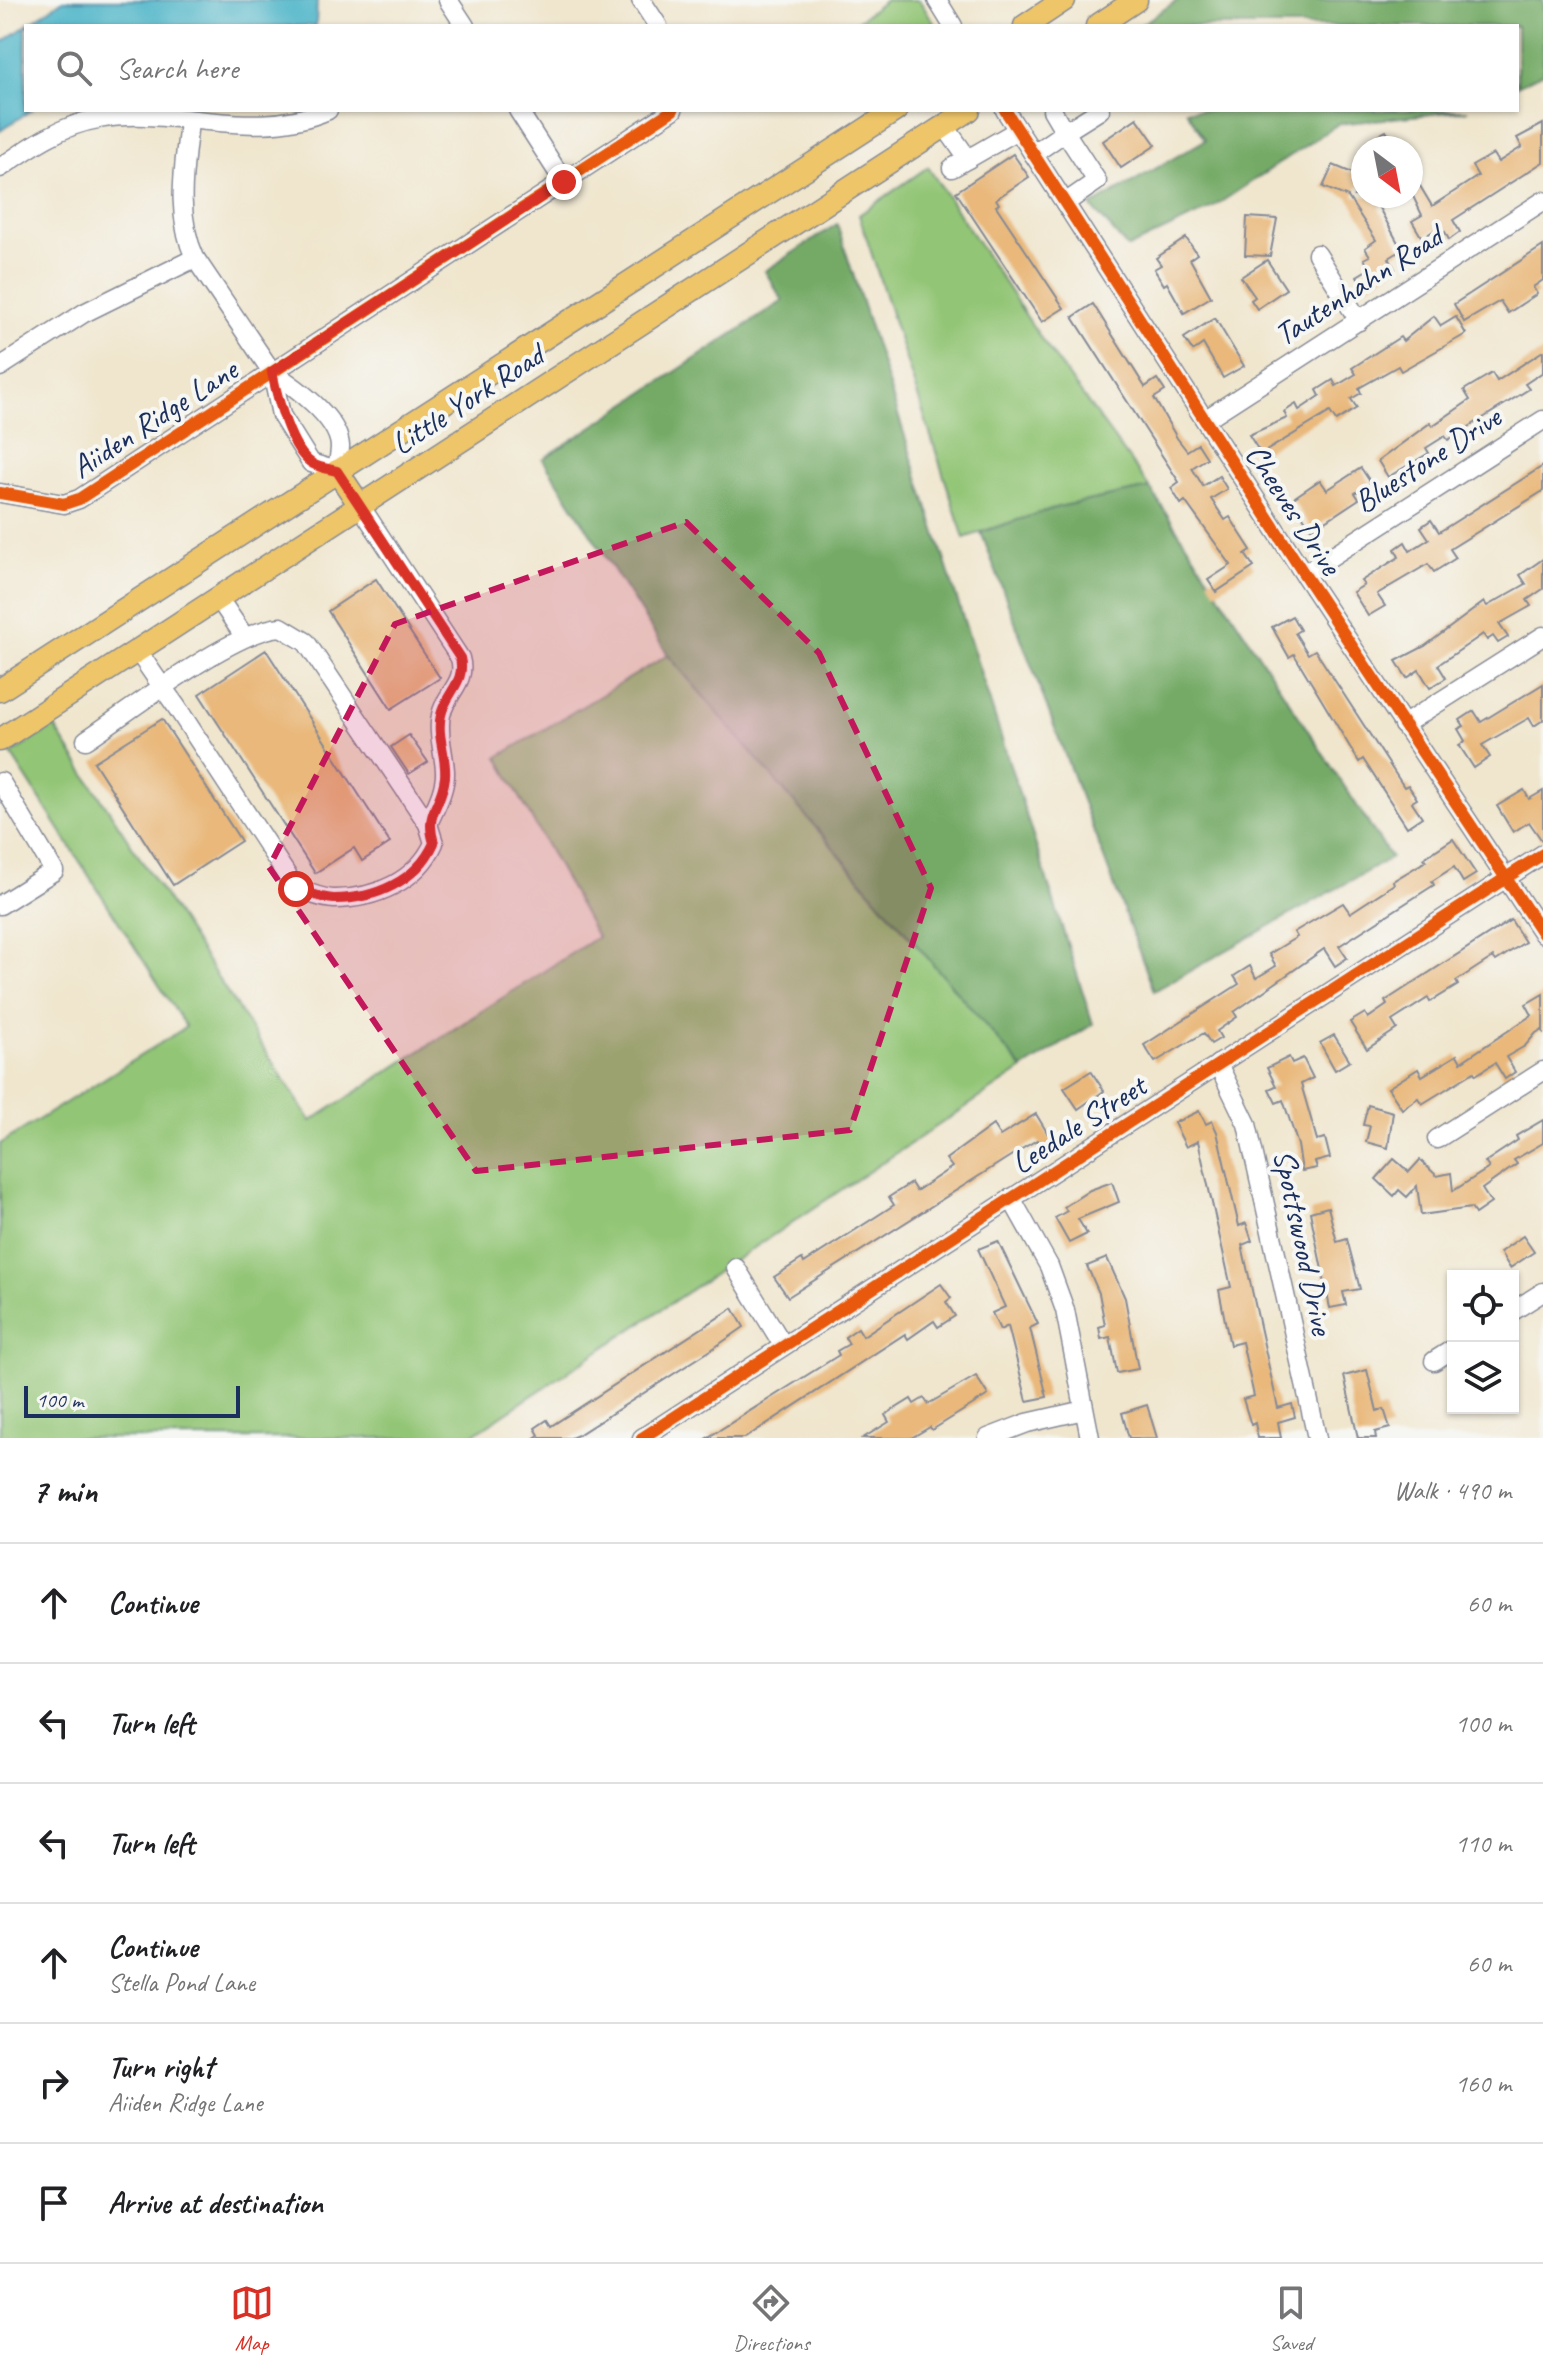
<!DOCTYPE html>
<meta charset="utf-8">
<style>
body{margin:0;font-family:Caveat,sans-serif;background:#f2f2f2;color:#202124}
.controls{position:absolute;right:24px;bottom:24px;display:grid;overflow:hidden;border-radius:0px;box-shadow:0 2px 6px #0004}
.controls button{width:72px;height:72px;display:grid;place-items:center;padding:0;border:0;border-bottom:2px solid #e0e0e0;background:#fff;color:#202124;font:40px sans-serif}
.compass{position:absolute;left:1351px;top:136px;width:72px;height:72px;border-radius:50%;background:#fff;box-shadow:0 2px 6px #0004;rotate:148deg}
.scale{position:absolute;left:24px;bottom:20px;width:216px;box-sizing:border-box;padding-left:8px;border:4px solid #1b2f5e;border-top:0;font-size:22px;line-height:28px;white-space:nowrap;color:#1b2f5e;-webkit-text-stroke:6px #f6f6f2;paint-order:stroke}
.stop{position:absolute;width:24px;height:24px;margin:-18px;border:6px solid #d93025;border-radius:50%;background:#fff}
.stop.end{background:#d93025;border-color:#fff;box-shadow:0 2px 8px #0008}
.list{margin:0;padding:0;list-style:none}
h2{display:flex;justify-content:space-between;align-items:center;height:104px;margin:0;padding:0 32px;font-size:34px}
h2 small{font-size:26px;font-weight:400;color:#757577}
.list li{display:grid;grid-template-columns:52px 1fr auto;gap:24px;align-items:center;box-sizing:border-box;height:120px;padding:0 32px;border-top:2px solid #e0e0e0}
.list b{display:block;font-size:30px;white-space:nowrap}
.list p{margin:0;font-size:26px;white-space:nowrap;color:#757577}
.list em{font-size:26px;font-style:normal;color:#757577}
.icon{flex:none;width:44px;height:44px;fill:none;stroke:currentColor;stroke-width:2;stroke-linecap:round;stroke-linejoin:round}
.map{position:relative;flex:none;width:1543px;height:1438px;overflow:hidden}
.search{position:absolute;background:#fff;box-shadow:0 2px 6px #0004;left:24px;right:24px;top:24px;height:88px;display:flex;align-items:center;gap:20px;box-sizing:border-box;padding:0 28px;border-radius:0px;color:#757577;font-size:30px}
.sheet{height:824px;background:#fff}
nav{display:flex;justify-content:space-around;align-items:center;box-sizing:border-box;height:112px;border-top:2px solid #e0e0e0;background:#fff;font-size:22px;color:#757577}
nav a{display:grid;justify-items:center;gap:4px}
nav .on{color:#d93025}
.map>svg:first-child{display:block}
.green{fill:#92c575;stroke:#567a6a;stroke-width:2}
.forest{fill:#75aa66;stroke:#486c62;stroke-width:2}
.water{fill:#49b3c7;stroke:#327192;stroke-width:2}
.building{fill:#e9b87a}
.lines{fill:none;stroke-linecap:round;stroke-linejoin:round}
.minor-casing{stroke:#868a96;stroke-width:21}
.major-casing{stroke:#868a96;stroke-width:25}
.minor{stroke:#fff;stroke-width:18}
.major{stroke:#eec569;stroke-width:22}
.cycleway-casing{stroke:#f6f6f2;stroke-width:17}
.cycleway{stroke:#e8590c;stroke-width:12}
.route{stroke:#d93025;stroke-width:10}
.marked{fill:#c2185b;fill-opacity:0.2;stroke:#c2185b;stroke-width:6;stroke-dasharray:16 10;stroke-linejoin:round}
.labels{text-anchor:middle;stroke-width:8;stroke-linejoin:round;paint-order:stroke}
.street-label{font-size:32px;fill:#1b2f5e;stroke:#f6f6f2}
</style>
<div class="map">
<svg width="1543" height="1438" viewBox="0 0 1543 1438">
<rect width="100%" height="100%" fill="#f6f6f2"/>
<filter id="ink" filterUnits="userSpaceOnUse"><feTurbulence type="fractalNoise" baseFrequency=".0125" numOctaves="2"/><feDisplacementMap in="SourceGraphic" scale="16" xChannelSelector="R" yChannelSelector="G"/><feConvolveMatrix kernelMatrix="1 2 1 2 8 2 1 2 1" color-interpolation-filters="sRGB"/></filter>
<filter id="wash" filterUnits="userSpaceOnUse"><feTurbulence type="fractalNoise" baseFrequency=".006" numOctaves="4" result="noise"/><feDisplacementMap in="SourceGraphic" scale="32" xChannelSelector="R" yChannelSelector="G"/><feGaussianBlur stdDeviation="1.8" result="paint"/><feColorMatrix in="noise" values="0 0 0 0 0 0 0 0 0 0 0 0 0 0 0 0 0 1.4 0 .05"/><feComposite in="paint" operator="in"/></filter>
<g filter="url(#wash)">
<rect width="100%" height="100%" fill="#f0e6ce"/>
<g class="green">
<polygon points="886,0 919,0 936,26 851,26"/>
<polygon points="928,167 1042,340 1150,488 1058,507 964,538 859,215"/>
<polygon points="668,655 1023,1069 468,1438 0,1438 0,1144 186,1027 11,754 54,726 311,1121 597,937 498,757"/>
</g>
<g class="forest">
<polygon points="1178,0 1543,0 1543,73 1517,86 1517,26 1139,26"/>
<polygon points="1186,110 1468,110 1338,124 1212,208 1128,248 1091,206 1205,140"/>
<polygon points="837,224 1093,1024 1023,1069 668,655 543,459 783,301 765,271"/>
<polygon points="1150,488 1391,858 1154,991 981,532 1058,507"/>
</g>
<polygon class="water" points="63,0 317,0 316,26 26,26 26,110 31,110 0,131 0,44"/>
<g id="blocks">
<g class="building">
<polygon points="1137,118 1156,145 1121,168 1103,141"/>
<polygon points="1543,124 1543,162 1453,220 1460,232 1449,240 1445,232 1438,236 1435,230 1422,238 1412,221 1422,215 1411,192 1420,186 1432,206 1478,176 1472,166 1493,154 1498,162 1522,147 1517,138"/>
<polygon points="1386,131 1395,148 1379,148 1373,138"/>
<polygon points="1013,154 1029,177 996,199 999,204 996,206 1064,308 1042,322 956,192"/>
<polygon points="1333,165 1362,177 1354,196 1378,196 1384,204 1379,208 1402,250 1389,258 1395,269 1365,288 1357,276 1370,268 1364,259 1370,256 1365,248 1376,240 1348,197 1323,187"/>
<polygon points="1247,217 1277,219 1270,256 1245,255"/>
<polygon points="1186,238 1197,254 1190,259 1211,297 1184,313 1167,283 1164,285 1154,269 1161,265 1156,258"/>
<polygon points="1543,246 1543,280 1533,287 1537,294 1508,313 1500,301 1464,322 1454,304"/>
<polygon points="1267,260 1286,289 1257,309 1251,300 1255,297 1241,277"/>
<polygon points="1093,304 1145,387 1157,379 1165,391 1154,398 1177,438 1187,451 1198,444 1207,458 1192,468 1203,486 1219,476 1227,489 1211,499 1225,520 1230,517 1240,533 1251,550 1245,554 1254,567 1216,592 1208,580 1231,565 1185,501 1181,504 1171,488 1179,482 1073,317"/>
<polygon points="1434,316 1441,326 1456,317 1466,334 1401,371 1398,366 1359,388 1361,393 1351,399 1357,408 1336,421 1330,412 1261,454 1249,435 1287,418 1284,412 1296,404 1299,410 1320,396 1317,390 1333,380 1336,386 1356,374 1352,368 1400,337 1403,341"/>
<polygon points="1215,318 1244,366 1223,378 1203,344 1193,351 1184,338"/>
<polygon points="1543,351 1543,372 1525,384 1529,389 1448,440 1445,436 1426,448 1429,453 1388,477 1378,461 1430,423 1432,426 1470,400 1464,390 1492,373 1497,381"/>
<polygon points="1543,466 1543,491 1450,549 1456,558 1434,572 1428,564 1377,594 1385,606 1368,616 1353,592 1364,585 1361,581 1399,557 1395,549 1405,542 1410,551 1429,539 1421,527 1431,520 1439,532"/>
<polygon points="1361,468 1371,483 1355,493 1359,499 1312,530 1292,499 1320,480 1327,490"/>
<polygon points="1543,559 1543,589 1527,600 1531,606 1499,624 1508,637 1498,643 1493,636 1487,640 1483,634 1473,641 1438,665 1446,678 1430,688 1419,670 1407,678 1396,661 1425,646 1484,602 1487,606 1526,584 1520,575"/>
<polygon points="376,579 440,678 391,709 328,611"/>
<polygon points="1292,616 1300,630 1295,633 1308,654 1315,650 1404,787 1408,785 1417,799 1412,802 1422,817 1407,827 1363,759 1359,762 1294,654 1289,657 1272,627"/>
<polygon points="266,650 390,843 362,861 354,848 315,873 199,694"/>
<polygon points="1543,684 1543,720 1534,726 1529,718 1482,745 1490,757 1474,768 1459,745 1465,741 1458,729 1464,726 1460,720 1474,711 1481,722"/>
<polygon points="162,719 241,841 173,885 94,762"/>
<polygon points="409,735 428,762 409,774 391,747"/>
<polygon points="1524,790 1529,799 1543,791 1543,842 1529,822 1513,832 1497,806"/>
<polygon points="1453,839 1476,874 1463,882 1454,867 1432,881 1434,885 1339,946 1347,958 1335,966 1324,949 1234,1012 1237,1017 1217,1031 1221,1038 1211,1044 1204,1033 1155,1062 1144,1045 1239,984 1234,976 1250,966 1256,978 1276,966 1269,954 1297,937 1294,932 1343,903 1350,913 1394,884 1393,881 1426,861 1424,858"/>
<polygon points="1511,920 1525,942 1496,961 1493,957 1456,981 1458,985 1430,1002 1428,998 1392,1021 1397,1029 1367,1049 1350,1022 1365,1013 1368,1018 1387,1005 1385,1001"/>
<polygon points="1543,994 1543,1032 1541,1030 1536,1033 1525,1046 1506,1057 1515,1072 1505,1079 1495,1063 1476,1075 1474,1072 1422,1104 1418,1098 1402,1109 1388,1088 1418,1069 1422,1076 1457,1055 1461,1062 1532,1015 1526,1004"/>
<polygon points="1334,1035 1350,1061 1335,1070 1320,1043"/>
<polygon points="1289,1057 1292,1063 1303,1058 1313,1078 1301,1084 1317,1140 1325,1138 1330,1158 1315,1162 1317,1168 1302,1171 1298,1145 1283,1100 1276,1103 1269,1089 1276,1086 1267,1068"/>
<polygon points="1091,1071 1104,1091 1078,1109 1064,1088"/>
<polygon points="1368,1105 1393,1112 1388,1148 1366,1142 1370,1126 1363,1125"/>
<polygon points="1199,1111 1206,1124 1212,1121 1217,1132 1239,1226 1246,1223 1252,1241 1242,1245 1278,1408 1292,1404 1295,1417 1278,1422 1281,1438 1258,1438 1255,1423 1251,1425 1243,1399 1254,1396 1242,1342 1230,1345 1226,1326 1219,1290 1231,1287 1198,1141 1186,1147 1174,1123"/>
<polygon points="1036,1114 1054,1144 1043,1151 1037,1140 1020,1150 788,1297 774,1277 802,1259 804,1263 894,1205 889,1197 911,1183 916,1191 952,1167 946,1159 993,1125 1000,1136"/>
<polygon points="1543,1120 1543,1143 1514,1160 1517,1164 1482,1189 1491,1203 1475,1214 1471,1208 1421,1215 1417,1186 1407,1197 1399,1190 1394,1196 1376,1179 1394,1159 1409,1172 1420,1160 1437,1176 1451,1173 1453,1191 1489,1168 1485,1162 1518,1140 1516,1136"/>
<polygon points="1112,1182 1119,1202 1078,1219 1087,1234 1069,1243 1055,1218 1067,1211 1064,1207 1090,1190"/>
<polygon points="1328,1207 1337,1242 1347,1239 1360,1289 1343,1292 1346,1305 1330,1308 1310,1212"/>
<polygon points="1523,1236 1534,1252 1510,1268 1500,1252"/>
<polygon points="998,1241 1038,1324 1030,1328 1047,1397 1027,1401 1008,1326 1000,1330 992,1313 1005,1307 978,1249"/>
<polygon points="1107,1258 1125,1298 1138,1369 1117,1373 1110,1337 1101,1339 1099,1327 1105,1325 1099,1293 1087,1266"/>
<polygon points="941,1284 951,1298 946,1302 955,1316 938,1327 934,1321 908,1339 905,1334 745,1438 707,1438 839,1355 837,1351 849,1344 845,1337 858,1328 863,1336"/>
<polygon points="733,1308 744,1327 711,1350 578,1435 571,1438 534,1438 539,1435 535,1428 547,1420 551,1426"/>
<polygon points="1367,1370 1377,1411 1384,1409 1390,1428 1375,1432 1376,1438 1358,1438 1344,1376"/>
<polygon points="976,1376 988,1395 932,1430 930,1427 911,1438 863,1438 889,1422 885,1415 911,1399 914,1404 924,1398 928,1404"/>
<polygon points="1147,1405 1157,1438 1129,1438 1122,1413"/>
</g>
</g>
</g>
<g filter="url(#ink)">
<use href="#blocks" fill-opacity="0" stroke="#868a96" stroke-width="2"/>
<g class="lines">
<defs>
<g id="minor">
<polyline points="448,0 465,26"/>
<polyline points="641,0 658,26"/>
<polyline points="937,0 953,26"/>
<polyline points="518,110 564,182"/>
<polyline points="1005,110 1304,574 1543,934"/>
<polyline points="1052,110 1065,132 1100,110"/>
<path d="M189,122C184,169 175,214 195,258L272,372"/>
<polyline points="944,125 968,159"/>
<polyline points="1033,154 1065,132 1097,181 1065,203"/>
<path d="M0,168C30,147 61,125 98,119C175,105 252,143 328,110"/>
<polyline points="952,168 1018,130"/>
<polyline points="1317,254 1359,321"/>
<polyline points="0,367 84,313 195,258"/>
<path d="M272,372C294,386 338,417 340,446C340,454 338,463 337,471L311,463L281,415Z"/>
<polyline points="1206,419 1543,201"/>
<polyline points="0,493 64,504 79,499 673,110"/>
<path d="M361,507L460,658C467,683 446,692 441,715C437,733 444,752 445,771C446,789 435,808 428,824"/>
<polyline points="1304,574 1543,420"/>
<polyline points="219,599 244,636"/>
<polyline points="1403,725 1543,636"/>
<path d="M86,740C130,711 233,630 281,627L306,642L428,824L434,843C417,881 375,899 334,899C322,899 308,892 296,889L176,706C163,688 150,670 138,651"/>
<polyline points="0,905 54,871 1,782"/>
<polyline points="1218,1064 1247,1124 1317,1438"/>
<polyline points="1437,1139 1543,1071"/>
<polyline points="1011,1198 1049,1266 1065,1310 1090,1438"/>
<polyline points="736,1268 783,1345"/>
<polyline points="1513,1311 1543,1292"/>
<polyline points="1434,1361 1453,1349"/>
<polyline points="642,1438 1543,854"/>
<polyline points="988,1438 1027,1423 1084,1410"/>
</g>
<g id="major">
<polyline points="1025,26 1064,0"/>
<polyline points="1097,26 1136,0"/>
<polyline points="337,471 361,507"/>
<polyline points="0,690 896,110"/>
<polyline points="0,740 969,110"/>
</g>
</defs>
<use href="#minor" class="minor-casing"/>
<use href="#major" class="major-casing"/>
<use href="#minor" class="minor"/>
<use href="#major" class="major"/>
<defs>
<g id="cycleway">
<polyline points="1005,110 1304,574 1543,934"/>
<polyline points="0,493 64,504 79,499 673,110"/>
<polyline points="642,1438 1543,854"/>
</g>
</defs>
<use href="#cycleway" class="cycleway-casing"/>
<use href="#cycleway" class="cycleway"/>
</g>
</g>
<g class="lines" filter="url(#ink)">
<path class="route" d="M296,889C308,892 322,899 334,899C375,899 417,881 434,843C424,811 442,806 445,777C447,756 436,736 441,715C446,692 466,683 460,658L337,471C330,469 320,468 313,464C290,451 277,396 272,372L564,182"/>
</g>
<path class="marked" d="M686,522L819,653L931,888L850,1130L476,1171L269,867L395,624Z"/>
<g class="labels">
<g class="street-label">
<text transform="translate(1358 285) rotate(-33)" y="11">Tautenhahn Road</text>
<text transform="translate(467 399) rotate(-33)" y="11">Little York Road</text>
<text transform="translate(154 418) rotate(-33)" y="11">Aiiden Ridge Lane</text>
<text transform="translate(1427 459) rotate(-33)" y="11">Bluestone Drive</text>
<text transform="translate(1294 509) rotate(57)" y="11">Cheeves Drive</text>
<text transform="translate(1078 1124) rotate(-33)" y="11">Leedale Street</text>
<text transform="translate(1304 1242) rotate(78)" y="11">Spottswood Drive</text>
</g>
</g>
</svg>
<div class="controls">
<button><svg class="icon" aria-label="locate" viewBox="0 0 24 24"><circle cx="12" cy="12" r="6"/><path d="M12 2v4M12 18v4M2 12h4M18 12h4"/></svg></button>
<button><svg class="icon" aria-label="layers" viewBox="0 0 24 24"><path d="M12 4l9 5-9 5-9-5zM3 14l9 5 9-5"/></svg></button>
</div>
<svg class="compass" viewBox="-18 -18 36 36"><path d="M0-13l5 13h-10z" fill="#e53935"/><path d="M0 13l5-13h-10z" fill="#757577"/></svg>
<div class="scale">100 m</div>
<div class="stop" style="left:296px;top:889px"></div>
<div class="stop end" style="left:564px;top:182px"></div>
<div class="search"><svg class="icon" aria-label="search" viewBox="0 0 24 24"><circle cx="10" cy="10" r="6"/><path d="M15 15l6 6"/></svg>Search here</div>
</div>
<section class="sheet">
<h2>7 min<small>Walk · 490 m</small></h2>
<ul class="list">
<li><svg class="icon" aria-label="ahead" viewBox="0 0 24 24"><path d="M12 20V5M6 11l6-6 6 6"/></svg><div><b>Continue</b></div><em>60 m</em></li>
<li><svg class="icon" aria-label="left" viewBox="0 0 24 24"><path d="M17 20v-9H6M10 6l-5 5 5 5"/></svg><div><b>Turn left</b></div><em>100 m</em></li>
<li><svg class="icon" aria-label="left" viewBox="0 0 24 24"><path d="M17 20v-9H6M10 6l-5 5 5 5"/></svg><div><b>Turn left</b></div><em>110 m</em></li>
<li><svg class="icon" aria-label="ahead" viewBox="0 0 24 24"><path d="M12 20V5M6 11l6-6 6 6"/></svg><div><b>Continue</b><p>Stella Pond Lane</p></div><em>60 m</em></li>
<li><svg class="icon" aria-label="right" viewBox="0 0 24 24"><path d="M7 20v-9h11M14 6l5 5-5 5"/></svg><div><b>Turn right</b><p>Aiiden Ridge Lane</p></div><em>160 m</em></li>
<li><svg class="icon" aria-label="arrive" viewBox="0 0 24 24"><path d="M6 21V4h12l-3 4 3 4H6"/></svg><div><b>Arrive at destination</b></div></li>
</ul>
</section>
<nav>
<a class="on"><svg class="icon" aria-label="map" viewBox="0 0 24 24"><path d="M3 6l6-2 6 2 6-2v14l-6 2-6-2-6 2zM9 4v14M15 6v14"/></svg>Map</a>
<a><svg class="icon" aria-label="directions" viewBox="0 0 24 24"><path d="M12 3l9 9-9 9-9-9zM9 14v-3h6M13 9l2 2-2 2"/></svg>Directions</a>
<a><svg class="icon" aria-label="saved" viewBox="0 0 24 24"><path d="M7 4h10v16l-5-4-5 4z"/></svg>Saved</a>
</nav>
